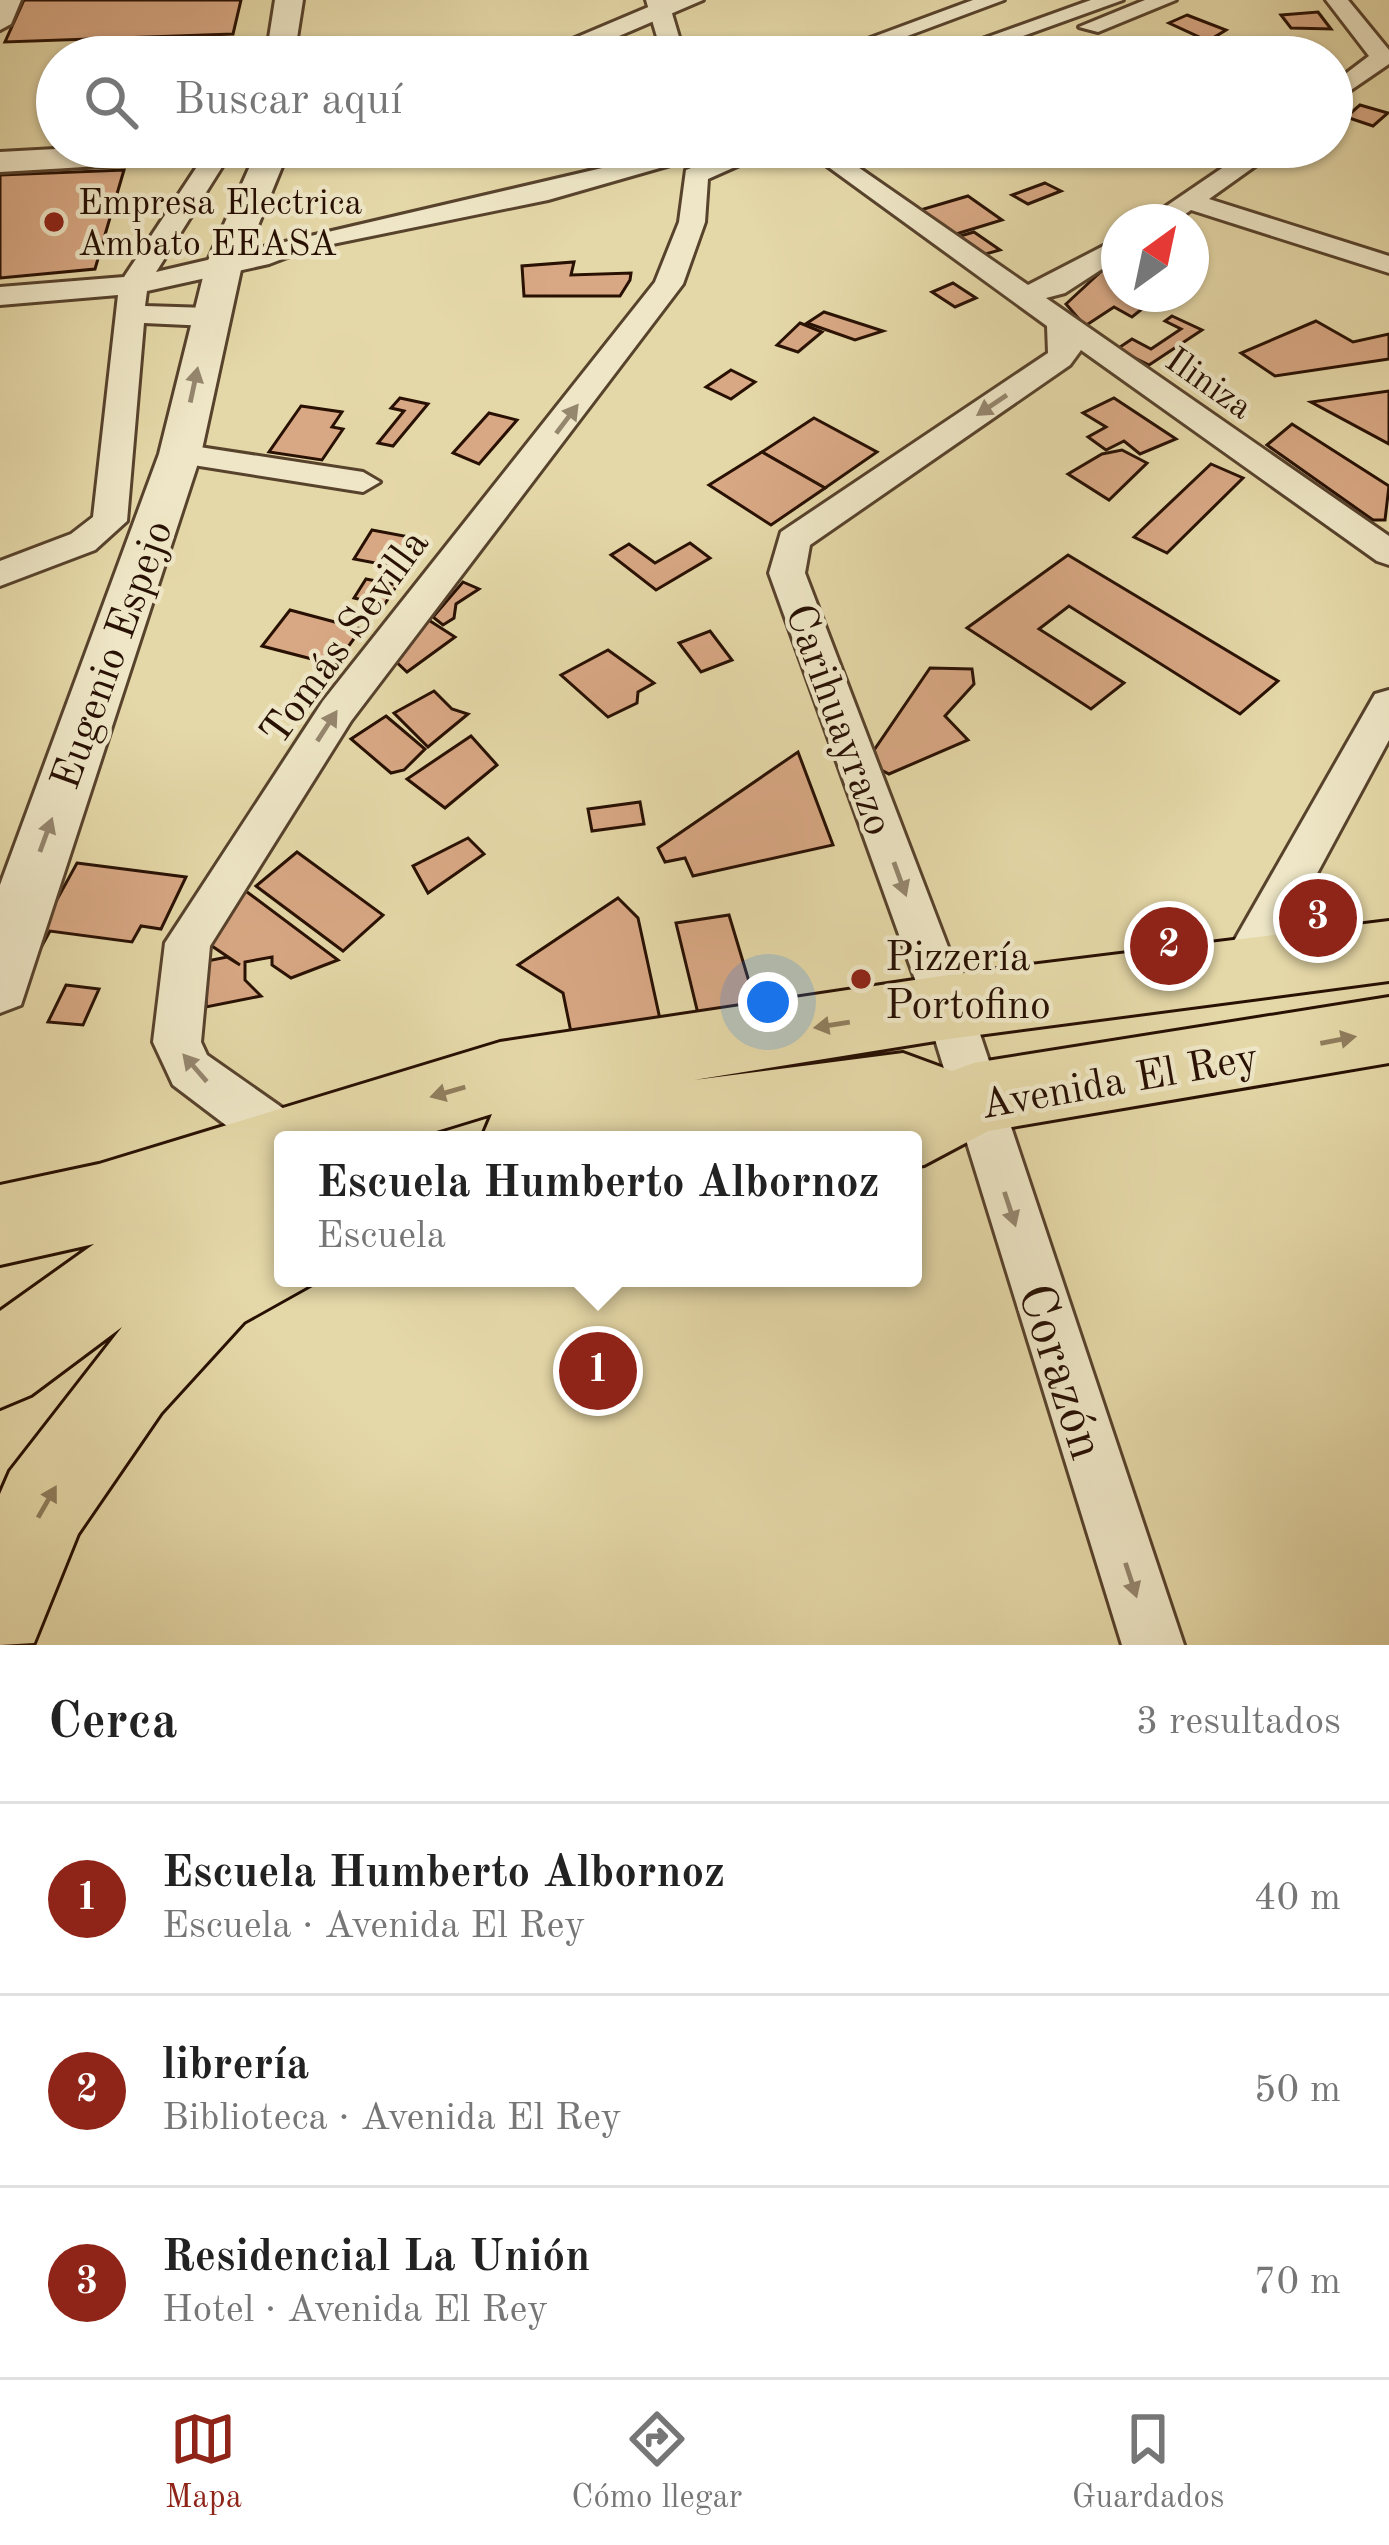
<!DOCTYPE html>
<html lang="es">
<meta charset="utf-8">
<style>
body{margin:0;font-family:"Old Standard TT",serif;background:#f2f2f2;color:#222}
.compass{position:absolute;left:1101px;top:204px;width:108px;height:108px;border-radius:50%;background:#fff;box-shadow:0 3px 9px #0004;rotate:33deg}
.you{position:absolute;left:768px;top:1002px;width:42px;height:42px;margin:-30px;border:9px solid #fff;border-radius:50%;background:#1a73e8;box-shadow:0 0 0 18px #1a73e833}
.badge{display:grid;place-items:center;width:78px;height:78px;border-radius:50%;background:#8f2418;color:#fff;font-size:39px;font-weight:700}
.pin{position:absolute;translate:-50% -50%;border:6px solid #fff;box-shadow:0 3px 12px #0006}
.popup{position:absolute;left:274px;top:1131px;width:648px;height:156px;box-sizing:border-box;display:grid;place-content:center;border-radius:12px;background:#fff;filter:drop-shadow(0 3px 9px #0005);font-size:39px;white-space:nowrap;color:#767676}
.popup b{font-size:45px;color:#222}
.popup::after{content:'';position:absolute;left:50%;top:100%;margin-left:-24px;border:24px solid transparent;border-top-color:#fff}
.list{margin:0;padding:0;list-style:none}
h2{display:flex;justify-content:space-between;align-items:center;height:156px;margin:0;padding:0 48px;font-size:51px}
h2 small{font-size:39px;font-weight:400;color:#767676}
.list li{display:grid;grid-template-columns:78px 1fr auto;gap:36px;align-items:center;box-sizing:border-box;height:192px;padding:0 48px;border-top:3px solid #e0e0e0}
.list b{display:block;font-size:45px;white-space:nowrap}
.list p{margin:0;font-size:39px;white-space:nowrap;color:#767676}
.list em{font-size:39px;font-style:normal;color:#767676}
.icon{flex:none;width:66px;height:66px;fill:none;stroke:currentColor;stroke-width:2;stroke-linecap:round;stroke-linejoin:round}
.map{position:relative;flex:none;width:1389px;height:1645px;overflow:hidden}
.search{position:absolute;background:#fff;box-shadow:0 3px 9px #0004;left:36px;right:36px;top:36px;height:132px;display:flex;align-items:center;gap:30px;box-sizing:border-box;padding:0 42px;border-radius:66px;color:#767676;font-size:45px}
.sheet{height:732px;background:#fff}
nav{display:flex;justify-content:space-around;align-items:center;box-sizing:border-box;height:168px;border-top:3px solid #e0e0e0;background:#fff;font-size:33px;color:#767676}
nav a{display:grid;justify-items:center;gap:6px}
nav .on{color:#8f2418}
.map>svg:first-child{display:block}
.building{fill:#d8a884;stroke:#281003;stroke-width:3}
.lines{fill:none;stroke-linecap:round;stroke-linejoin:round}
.minor-casing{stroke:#57422c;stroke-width:6}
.tertiary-casing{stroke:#57422c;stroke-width:6}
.primary-casing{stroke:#281003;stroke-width:6}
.minor{fill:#eee6c6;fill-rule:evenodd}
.tertiary{fill:#eee6c6;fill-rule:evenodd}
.primary{fill:#e5d8a8;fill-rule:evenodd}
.oneway{fill:#95866e}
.oneway2{fill:#907e5e}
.poi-dot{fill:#8f2418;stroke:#eee6c6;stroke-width:4.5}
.labels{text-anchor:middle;stroke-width:9;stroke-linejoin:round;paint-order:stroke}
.far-poi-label{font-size:36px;fill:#281003;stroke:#eee6c6;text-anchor:start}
.far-street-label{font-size:36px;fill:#281003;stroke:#eee6c6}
.street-label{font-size:42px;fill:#281003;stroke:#eee6c6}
.poi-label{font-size:42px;fill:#281003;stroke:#eee6c6;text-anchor:start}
.near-street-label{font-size:51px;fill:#281003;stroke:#eee6c6}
</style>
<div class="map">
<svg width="1389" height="1645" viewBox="0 0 1389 1645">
<rect width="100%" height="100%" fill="#e5d8a8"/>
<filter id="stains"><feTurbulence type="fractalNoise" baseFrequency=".00167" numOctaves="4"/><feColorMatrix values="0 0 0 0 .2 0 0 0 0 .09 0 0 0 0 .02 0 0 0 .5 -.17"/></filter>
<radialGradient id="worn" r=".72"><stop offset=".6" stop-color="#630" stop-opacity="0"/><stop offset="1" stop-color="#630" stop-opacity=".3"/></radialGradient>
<g class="building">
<polygon points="24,0 241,0 233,34 5,42"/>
<polygon points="1318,12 1331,29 1291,28 1281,15"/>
<polygon points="1187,15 1226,30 1208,41 1169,23"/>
<polygon points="1360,105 1388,113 1373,126 1346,117"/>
<polygon points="124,170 95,269 0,278 0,175"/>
<polygon points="1045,183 1061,191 1028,204 1012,195"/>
<polygon points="968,196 1002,220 943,238 910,213"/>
<polygon points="974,232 1000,250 975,257 950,239"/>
<polygon points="574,262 571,275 631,273 630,280 620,296 524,296 522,266"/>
<polygon points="1107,266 1119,270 1119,294 1161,294 1132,317 1114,307 1085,326 1066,304"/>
<polygon points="953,283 976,298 955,307 932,292"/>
<polygon points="824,312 883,331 855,340 807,323"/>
<polygon points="1172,316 1202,330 1149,365 1117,349 1132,339 1151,349 1181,329 1165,321"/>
<polygon points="1316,321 1353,342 1389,334 1389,359 1275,376 1241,353"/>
<polygon points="800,323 822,332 798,352 777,345"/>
<polygon points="731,370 755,382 731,399 706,387"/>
<polygon points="1389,391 1389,444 1311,402"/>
<polygon points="400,398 428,404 393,446 378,443 404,411 391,408"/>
<polygon points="1114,398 1176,439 1140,454 1124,441 1106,450 1088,437 1106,427 1083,413"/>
<polygon points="301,406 342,412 332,427 343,429 322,460 269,452"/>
<polygon points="489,413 517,420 479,464 453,453"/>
<polygon points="814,418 877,452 825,488 762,452"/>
<polygon points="1292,424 1389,486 1385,520 1373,520 1267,445"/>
<polygon points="1122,450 1147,463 1109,500 1068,474 1102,454"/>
<polygon points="762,452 825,488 771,525 709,485"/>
<polygon points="1211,464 1243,478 1167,553 1134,537"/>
<polygon points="372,530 420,539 402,568 354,559"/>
<polygon points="690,543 710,558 656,590 611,555 629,544 655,563"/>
<polygon points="1068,555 1278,681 1240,714 1069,606 1039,629 1124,683 1091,709 967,628"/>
<polygon points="366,579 397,585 384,605 354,598"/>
<polygon points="463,582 479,589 456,604 454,618 443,625 433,617"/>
<polygon points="290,610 361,629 335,665 262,646"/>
<polygon points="427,619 455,637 407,672 389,655"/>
<polygon points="710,631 732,660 701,672 679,643"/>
<polygon points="608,650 654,683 638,692 637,703 608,717 561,675"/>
<polygon points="930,668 972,669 974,684 945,716 968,740 889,774 866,762"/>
<polygon points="434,691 452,709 468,714 428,747 394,713"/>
<polygon points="386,716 425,749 404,770 391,773 351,739"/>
<polygon points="471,736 497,765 445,808 407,779"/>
<polygon points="798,752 833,845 693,876 685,858 665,862 658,848"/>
<polygon points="640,802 644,824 592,831 588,809"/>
<polygon points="468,838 484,854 428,893 413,866"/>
<polygon points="297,852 383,915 343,951 256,886"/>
<polygon points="77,863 186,877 161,929 141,926 132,942 50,931 36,957 26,956"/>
<polygon points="243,889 338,960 291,978 272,965 272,957 245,962 245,980 261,996 206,1007 207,961 227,957 240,965 206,942"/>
<polygon points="618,898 638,918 663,1033 573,1042 563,993 518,965"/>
<polygon points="729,915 760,1018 701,1026 676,923"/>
<polygon points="66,985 99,989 83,1025 48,1022"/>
</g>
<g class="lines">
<defs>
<g id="minor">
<polygon points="0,0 21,0 11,24 0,30"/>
<polygon points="646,0 668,0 685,57 663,57"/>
<polygon points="973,0 1004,0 851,57 819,57"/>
<polygon points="1091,0 1123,0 965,57 932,57"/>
<polygon points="1145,0 1176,0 1098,32 1079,27"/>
<polygon points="1326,0 1348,0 1389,50 1389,64 1332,103 1332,84 1369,56"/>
<polygon points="210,147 232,151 156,272 692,147 733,147 548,200 308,249 269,264 147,291 145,306 208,308 223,317 208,326 144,323 127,521 95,550 0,586 0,561 71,534 93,517 118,295 0,305 0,287 124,277"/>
<polygon points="745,147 780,147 708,179 705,222 683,284 351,721 210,946 201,1042 207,1055 304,1123 311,1140 283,1140 283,1162 268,1157 173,1085 153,1042 165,943 323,701 655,282 679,222 686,170"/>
<polygon points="801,147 829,147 1028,285 1119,238 1119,258 1065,293 1046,298 1389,536 1389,565 1377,561 1081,350 1070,365 810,545 805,573 971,1007 1184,1645 1122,1645 925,1007 769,573 781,532 1048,353 1047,326"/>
<polygon points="1253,147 1282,147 1209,199 1389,256 1389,273 1191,210 1174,222 1143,222"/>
<polygon points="180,444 363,472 380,482 363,492 168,461 164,454"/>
<polygon points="1389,690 1389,740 1258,983 1242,989 1226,983 1219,969 1226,955 1375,694"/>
</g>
<g id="tertiary">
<polygon points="275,0 303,0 294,57 266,57"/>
<polygon points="665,0 703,0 570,57 530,57"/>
<polygon points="92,147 290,147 242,265 201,454 21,1005 0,1013 0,885 159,454 206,265 254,157 0,172 0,152"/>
</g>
<polygon id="primary" points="1389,921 1389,981 948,1039 694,1080 903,1053 952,1071 974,1063 1389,997 1389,1063 988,1131 924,1165 913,1167 913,1140 815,1140 817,1135 783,1140 481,1140 492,1114 407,1140 283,1140 283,1278 315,1278 312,1284 244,1322 161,1413 78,1534 34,1643 0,1645 0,1494 10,1471 122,1327 31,1395 0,1408 0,1311 94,1244 0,1265 0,1185 99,1164 500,1042 948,975"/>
</defs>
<use href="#minor" class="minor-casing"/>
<use href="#tertiary" class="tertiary-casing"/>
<use href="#primary" class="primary-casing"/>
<use href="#minor" class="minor"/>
<use href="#tertiary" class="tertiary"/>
<use href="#primary" class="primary"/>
</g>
<defs><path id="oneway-solid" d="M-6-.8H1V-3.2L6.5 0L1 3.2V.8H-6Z" transform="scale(3)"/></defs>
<g class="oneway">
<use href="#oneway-solid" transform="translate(194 385) rotate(-78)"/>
<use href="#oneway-solid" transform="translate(992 405) rotate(146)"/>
<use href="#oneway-solid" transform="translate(567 419) rotate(-53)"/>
<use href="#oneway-solid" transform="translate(327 726) rotate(-57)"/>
<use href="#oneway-solid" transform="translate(46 835) rotate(-70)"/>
<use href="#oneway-solid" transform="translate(900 879) rotate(70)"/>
<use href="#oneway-solid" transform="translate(195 1068) rotate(-131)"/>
<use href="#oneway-solid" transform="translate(1010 1209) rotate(72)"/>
<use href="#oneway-solid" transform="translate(1131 1580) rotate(72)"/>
</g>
<g class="oneway2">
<use href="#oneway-solid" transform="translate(832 1025) rotate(171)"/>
<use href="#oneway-solid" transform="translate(1338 1040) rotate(-11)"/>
<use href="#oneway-solid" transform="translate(448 1092) rotate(164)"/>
<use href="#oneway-solid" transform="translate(47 1502) rotate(-60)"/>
</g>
<g class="poi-dot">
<circle cx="54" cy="222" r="12"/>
<circle cx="861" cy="979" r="12"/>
</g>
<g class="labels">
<g class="far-poi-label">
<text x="78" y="214">Empresa Electrica<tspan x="78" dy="41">Ambato EEASA</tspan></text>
</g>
<g class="far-street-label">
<text transform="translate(1210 382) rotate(35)" y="13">Iliniza</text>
</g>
<g class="street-label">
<text transform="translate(343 636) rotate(-54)" y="15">Tomás Sevilla</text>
<text transform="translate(110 654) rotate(-70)" y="15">Eugenio Espejo</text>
<text transform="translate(841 719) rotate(70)" y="15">Carihuayrazo</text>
<text transform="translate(1119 1079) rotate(-10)" y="15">Avenida El Rey</text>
</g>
<g class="poi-label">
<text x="885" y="970">Pizzería<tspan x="885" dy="48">Portofino</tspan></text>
</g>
<g class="near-street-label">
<text transform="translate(1063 1371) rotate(72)" y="18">Corazón</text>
</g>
</g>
<rect width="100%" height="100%" filter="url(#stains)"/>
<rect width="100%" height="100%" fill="url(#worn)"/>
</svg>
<svg class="compass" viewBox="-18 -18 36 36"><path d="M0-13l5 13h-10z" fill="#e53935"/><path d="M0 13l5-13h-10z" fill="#767676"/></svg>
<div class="you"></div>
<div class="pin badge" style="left:598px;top:1371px">1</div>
<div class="popup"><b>Escuela Humberto Albornoz</b>Escuela</div>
<div class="pin badge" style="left:1169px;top:946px">2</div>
<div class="pin badge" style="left:1318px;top:918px">3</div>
<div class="search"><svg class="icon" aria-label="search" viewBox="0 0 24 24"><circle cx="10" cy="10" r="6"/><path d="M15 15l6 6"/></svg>Buscar aquí</div>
</div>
<section class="sheet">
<h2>Cerca<small>3 resultados</small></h2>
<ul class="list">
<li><span class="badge">1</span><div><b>Escuela Humberto Albornoz</b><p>Escuela · Avenida El Rey</p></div><em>40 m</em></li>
<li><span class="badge">2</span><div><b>librería</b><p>Biblioteca · Avenida El Rey</p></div><em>50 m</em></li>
<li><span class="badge">3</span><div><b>Residencial La Unión</b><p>Hotel · Avenida El Rey</p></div><em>70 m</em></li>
</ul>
</section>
<nav>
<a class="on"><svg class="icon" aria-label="map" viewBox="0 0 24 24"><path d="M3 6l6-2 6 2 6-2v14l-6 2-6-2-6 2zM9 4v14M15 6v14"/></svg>Mapa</a>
<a><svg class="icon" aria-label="directions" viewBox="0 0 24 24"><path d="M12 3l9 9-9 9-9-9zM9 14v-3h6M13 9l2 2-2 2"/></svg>Cómo llegar</a>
<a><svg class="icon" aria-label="saved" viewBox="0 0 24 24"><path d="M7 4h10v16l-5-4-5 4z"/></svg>Guardados</a>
</nav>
